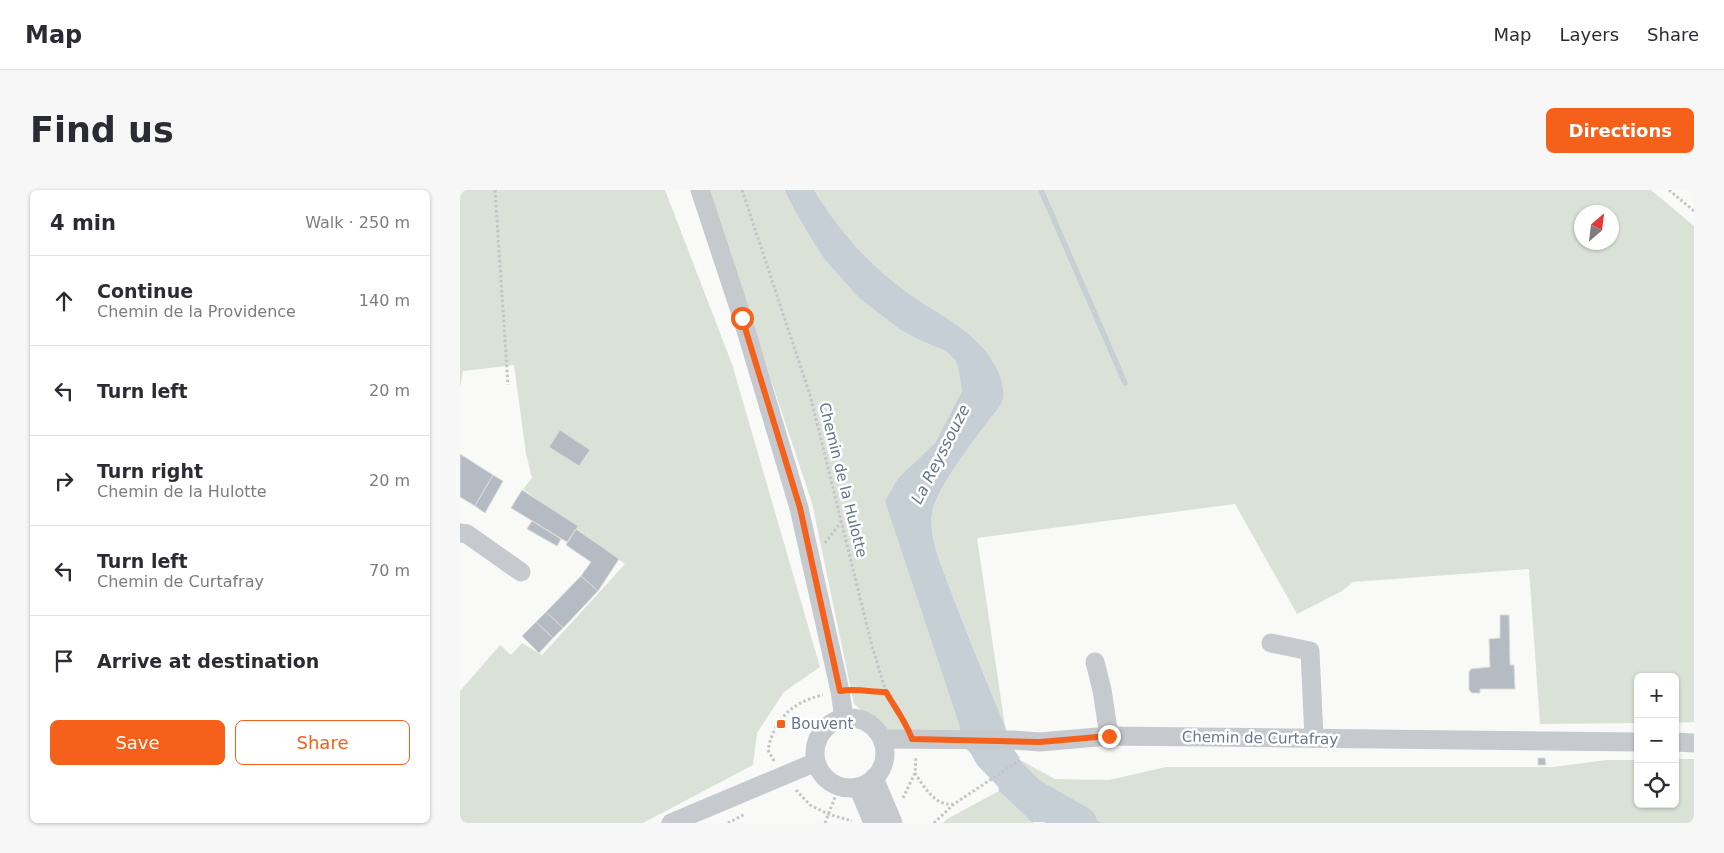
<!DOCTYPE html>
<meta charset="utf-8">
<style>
body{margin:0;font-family:"DejaVu Sans",sans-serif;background:#f7f7f7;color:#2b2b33}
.controls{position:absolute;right:15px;bottom:15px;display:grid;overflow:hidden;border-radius:8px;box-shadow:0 1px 4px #0004}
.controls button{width:45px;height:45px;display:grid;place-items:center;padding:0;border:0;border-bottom:1px solid #e1e1e2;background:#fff;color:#2b2b33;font:25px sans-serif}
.compass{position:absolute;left:1114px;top:15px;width:45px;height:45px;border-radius:50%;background:#fff;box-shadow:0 1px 4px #0004;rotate:28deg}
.stop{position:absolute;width:15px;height:15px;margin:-11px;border:4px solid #f5601b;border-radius:50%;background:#fff}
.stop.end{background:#f5601b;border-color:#fff;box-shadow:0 1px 5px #0008}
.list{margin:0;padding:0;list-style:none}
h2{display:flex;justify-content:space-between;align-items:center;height:65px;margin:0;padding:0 20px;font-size:21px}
h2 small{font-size:16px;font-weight:400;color:#7c7c81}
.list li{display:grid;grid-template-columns:32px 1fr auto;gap:15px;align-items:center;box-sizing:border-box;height:90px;padding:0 20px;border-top:1px solid #e1e1e2}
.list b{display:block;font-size:19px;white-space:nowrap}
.list p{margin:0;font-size:16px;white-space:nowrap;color:#7c7c81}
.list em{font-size:16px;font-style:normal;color:#7c7c81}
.actions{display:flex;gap:10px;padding:15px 20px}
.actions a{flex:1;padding:11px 0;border:1px solid #f5601b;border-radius:8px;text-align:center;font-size:18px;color:#f5601b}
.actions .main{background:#f5601b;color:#fff}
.icon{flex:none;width:28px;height:28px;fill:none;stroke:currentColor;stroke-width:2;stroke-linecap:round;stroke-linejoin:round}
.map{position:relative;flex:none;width:1234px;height:633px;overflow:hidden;border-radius:8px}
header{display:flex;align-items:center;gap:30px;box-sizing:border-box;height:70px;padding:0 25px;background:#fff;border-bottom:1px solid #e1e1e2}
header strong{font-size:24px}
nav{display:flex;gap:28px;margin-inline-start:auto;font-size:18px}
.intro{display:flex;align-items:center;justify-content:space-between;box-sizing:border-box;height:120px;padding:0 30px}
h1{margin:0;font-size:35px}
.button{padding:12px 22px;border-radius:8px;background:#f5601b;color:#fff;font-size:18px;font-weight:700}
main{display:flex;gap:30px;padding:0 30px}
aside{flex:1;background:#fff;border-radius:8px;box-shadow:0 1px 4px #0004}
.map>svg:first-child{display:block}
.green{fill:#dae2d7;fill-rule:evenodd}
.water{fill:#c5cfd5}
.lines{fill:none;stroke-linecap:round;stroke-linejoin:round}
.stream{stroke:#c5cfd5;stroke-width:5.5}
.river{stroke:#c5cfd5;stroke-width:34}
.building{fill:#b4bbc2;stroke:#dbdbd9}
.path{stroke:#c2c4c7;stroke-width:3;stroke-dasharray:2.5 2.5;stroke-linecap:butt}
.minor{stroke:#c6cacf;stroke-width:19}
.route{stroke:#f5601b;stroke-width:6}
.poi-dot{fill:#f5601b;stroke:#fff;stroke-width:2}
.labels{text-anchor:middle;stroke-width:5;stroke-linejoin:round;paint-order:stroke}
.street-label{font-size:15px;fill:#65778b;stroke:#fff}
.poi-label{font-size:15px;fill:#65778b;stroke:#fff;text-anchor:start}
.water-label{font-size:16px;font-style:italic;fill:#617986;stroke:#fff}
</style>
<header>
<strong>Map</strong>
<nav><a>Map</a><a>Layers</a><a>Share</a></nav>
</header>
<div class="intro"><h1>Find us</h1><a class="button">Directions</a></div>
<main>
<aside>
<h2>4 min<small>Walk · 250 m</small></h2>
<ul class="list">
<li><svg class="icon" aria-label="ahead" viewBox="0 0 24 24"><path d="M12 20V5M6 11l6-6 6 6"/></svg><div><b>Continue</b><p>Chemin de la Providence</p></div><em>140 m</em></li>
<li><svg class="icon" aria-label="left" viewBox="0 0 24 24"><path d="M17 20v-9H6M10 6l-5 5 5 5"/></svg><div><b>Turn left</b></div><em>20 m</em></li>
<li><svg class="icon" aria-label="right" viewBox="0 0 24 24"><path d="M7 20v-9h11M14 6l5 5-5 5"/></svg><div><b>Turn right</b><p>Chemin de la Hulotte</p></div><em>20 m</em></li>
<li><svg class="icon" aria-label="left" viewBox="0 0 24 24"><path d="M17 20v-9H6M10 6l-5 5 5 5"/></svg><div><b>Turn left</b><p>Chemin de Curtafray</p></div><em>70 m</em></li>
<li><svg class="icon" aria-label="arrive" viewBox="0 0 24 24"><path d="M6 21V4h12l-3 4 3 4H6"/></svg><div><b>Arrive at destination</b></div></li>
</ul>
<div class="actions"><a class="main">Save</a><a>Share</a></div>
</aside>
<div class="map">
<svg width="1234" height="633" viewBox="0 0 1234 633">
<rect width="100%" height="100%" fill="#f9f9f7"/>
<g class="green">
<polygon points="0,0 205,0 272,174 360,477 324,502 297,543 293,575 183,633 0,633 0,501 40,455 51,465 62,453 82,465 165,374 63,299 72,288 66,264 54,175 3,181 0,197"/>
<polygon points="248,0 324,0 336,23 355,55 366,71 398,107 439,139 459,150 486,161 495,170 498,177 502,201 475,253 438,288 431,300 503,546 425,541 394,514 352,313"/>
<path d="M354,0H1191L1234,36V532L1215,533V487H1178V533L1080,534L1069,379L893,392L882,401L837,424L775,314L517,348L545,536C526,489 506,443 489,396C480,372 469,349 472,323C475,301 511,254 526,234C531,226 541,218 543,209C545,201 542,191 539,183C521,141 478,126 444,100C407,73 378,39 354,0ZM1122,22H1152V52H1122Z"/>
<polygon points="1215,569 1234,569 1234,633 643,633 614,620 571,596 562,571 595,589 649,590 706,577 1093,577 1147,570 1178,570 1178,614 1215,614"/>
<polygon points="539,601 574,633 483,633 487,629"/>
</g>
<g class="water">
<path d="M324,0H354C378,39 407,73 444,100C478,126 521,141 539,183C542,191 545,201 543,209C541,218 531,226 526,234C511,254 475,301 472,323C469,349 480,372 489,396C506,443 526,489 545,536L547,544L503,546L425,311L438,288L475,253L502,201L498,177L495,170L486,161L459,150L439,139L398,107L366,71L355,55L336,23Z"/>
<polygon points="550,554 560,568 532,582 505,558"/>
<polygon points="562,571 571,596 614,620 643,633 572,632 539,601 537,588"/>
</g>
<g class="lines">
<polyline class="stream" points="581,0 665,193"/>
<polyline class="river" points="517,539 531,565 569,604 620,633"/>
</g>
<g class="building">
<polygon points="100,240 130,260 119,276 89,257"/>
<polygon points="0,264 33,285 15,316 0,307"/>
<polygon points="33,285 43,291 25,323 15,316"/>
<polygon points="62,300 118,336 107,352 51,318"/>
<polygon points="72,331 101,349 97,356 67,339"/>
<polygon points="116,339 159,369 138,401 121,386 131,372 106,355"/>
<polygon points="121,386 138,401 103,438 86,422"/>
<polygon points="86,422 103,438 93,448 76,432"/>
<polygon points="1040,425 1049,425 1050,475 1054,475 1055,499 1020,499 1020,503 1012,503 1009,500 1009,482 1011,479 1030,477 1029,449 1040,448"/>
<polygon points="76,432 93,448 79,463 62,446"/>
<polygon points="1078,568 1085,568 1086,575 1078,575"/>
</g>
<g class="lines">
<g class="path">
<polyline points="35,0 48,195"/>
<polyline points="282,0 350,205 412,456 426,502 435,520 444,531"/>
<polyline points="1209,0 1234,21"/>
<polyline points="365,353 381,332"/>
<polyline points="399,500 426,502"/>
<path d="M314,571L308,560C314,529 332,512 363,505"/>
<path d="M455,583C464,597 475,616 493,614"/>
<polyline points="336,600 350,615 368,624 392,631"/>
<polyline points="443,608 455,583 456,567"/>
<polyline points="268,633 285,624"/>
<polyline points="365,633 379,597"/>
<polyline points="474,633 494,614 560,570"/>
</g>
<g class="minor">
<polyline points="240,0 282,127 339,318 380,501 384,528"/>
<polyline points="0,343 7,344 61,382"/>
<polyline points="811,453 850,461 854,548"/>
<polyline points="635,472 642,500 649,546"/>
<circle cx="390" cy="563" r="35"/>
<polyline points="422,549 553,550 580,552 649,546 1178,552"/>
<polyline points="1215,552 1234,553"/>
<polyline points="414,588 433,633"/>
<polyline points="398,597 413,633"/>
<polyline points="211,633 356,572"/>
</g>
</g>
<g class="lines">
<path class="route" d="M282,128L340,318L380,501C396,498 410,502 426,502C435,518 446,532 452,549L580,552L649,546"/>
</g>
<rect class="poi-dot" x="316" y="529" width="10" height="10" rx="2.5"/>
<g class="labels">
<g class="street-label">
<text transform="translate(383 290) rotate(76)" y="5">Chemin de la Hulotte</text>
<text transform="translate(800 548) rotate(1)" y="5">Chemin de Curtafray</text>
</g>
<g class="poi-label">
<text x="331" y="539">Bouvent</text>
</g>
<g class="water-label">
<text transform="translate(480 264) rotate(-63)" y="6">La Reyssouze</text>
</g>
</g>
</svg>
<div class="controls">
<button>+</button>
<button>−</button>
<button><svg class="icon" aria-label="locate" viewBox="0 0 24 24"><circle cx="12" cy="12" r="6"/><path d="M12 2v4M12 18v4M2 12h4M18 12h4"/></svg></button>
</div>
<svg class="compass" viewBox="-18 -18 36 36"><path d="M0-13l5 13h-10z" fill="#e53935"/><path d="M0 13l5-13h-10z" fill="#7c7c81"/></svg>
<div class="stop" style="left:282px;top:128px"></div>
<div class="stop end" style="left:649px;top:546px"></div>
</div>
</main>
